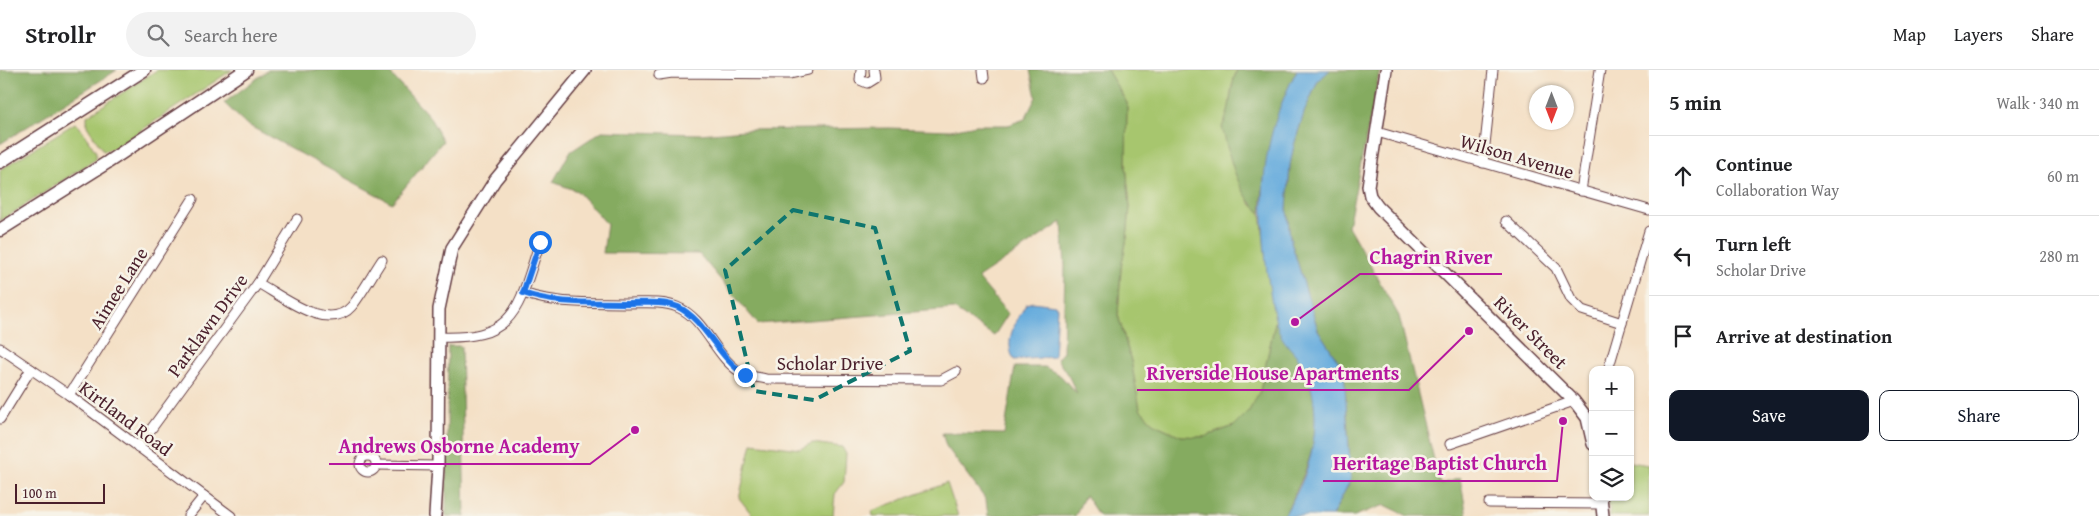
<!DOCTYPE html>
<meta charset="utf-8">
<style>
body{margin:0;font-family:"Gentium Book Plus",serif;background:#f2f2f2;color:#202124}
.controls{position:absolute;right:15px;bottom:15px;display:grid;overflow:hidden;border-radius:10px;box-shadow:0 1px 4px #0004}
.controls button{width:45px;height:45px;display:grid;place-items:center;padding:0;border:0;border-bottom:1px solid #e0e0e0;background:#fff;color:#202124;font:25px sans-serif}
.compass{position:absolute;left:1529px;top:15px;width:45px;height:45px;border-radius:50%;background:#fff;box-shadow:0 1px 4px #0004;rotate:180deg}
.scale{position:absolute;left:15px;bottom:12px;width:90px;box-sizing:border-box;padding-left:5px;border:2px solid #4a1f2b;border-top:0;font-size:14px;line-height:18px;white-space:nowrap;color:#4a1f2b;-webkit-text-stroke:4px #f7f3e8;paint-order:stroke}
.stop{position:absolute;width:15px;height:15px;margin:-11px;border:4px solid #1a73e8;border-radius:50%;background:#fff}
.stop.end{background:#1a73e8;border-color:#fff;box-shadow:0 1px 5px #0008}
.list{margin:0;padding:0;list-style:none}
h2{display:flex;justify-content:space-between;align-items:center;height:65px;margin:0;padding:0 20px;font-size:21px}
h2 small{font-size:16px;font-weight:400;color:#757577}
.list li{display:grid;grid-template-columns:32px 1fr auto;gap:15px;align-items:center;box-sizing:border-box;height:80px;padding:0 20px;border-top:1px solid #e0e0e0}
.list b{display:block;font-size:19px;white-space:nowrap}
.list p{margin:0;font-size:16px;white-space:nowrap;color:#757577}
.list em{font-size:16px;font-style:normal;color:#757577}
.actions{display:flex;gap:10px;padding:15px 20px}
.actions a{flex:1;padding:11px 0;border:1px solid #111827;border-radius:10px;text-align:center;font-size:18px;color:#111827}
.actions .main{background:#111827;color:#fff}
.icon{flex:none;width:28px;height:28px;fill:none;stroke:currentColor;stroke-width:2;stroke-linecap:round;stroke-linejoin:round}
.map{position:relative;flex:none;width:1649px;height:446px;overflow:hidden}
header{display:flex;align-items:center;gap:30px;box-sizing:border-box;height:70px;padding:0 25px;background:#fff;border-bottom:1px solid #e0e0e0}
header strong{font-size:24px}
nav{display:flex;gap:28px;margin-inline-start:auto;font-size:18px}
.search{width:350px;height:45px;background:#f2f2f2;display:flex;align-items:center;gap:12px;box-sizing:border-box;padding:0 18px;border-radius:28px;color:#757577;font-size:19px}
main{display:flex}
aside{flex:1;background:#fff}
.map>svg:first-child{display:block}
.green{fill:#a7c66e;stroke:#78724c}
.forest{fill:#85ab61;stroke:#686546}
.water{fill:#66acdd;stroke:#586684}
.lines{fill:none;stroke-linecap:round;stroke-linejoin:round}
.minor-casing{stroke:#643c42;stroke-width:11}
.major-casing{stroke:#643c42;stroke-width:14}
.highway-casing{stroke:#643c42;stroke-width:15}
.minor{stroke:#fff;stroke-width:9}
.major{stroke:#fff;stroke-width:11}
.highway{stroke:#fff;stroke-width:12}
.route{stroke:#1a73e8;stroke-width:6}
.marked{fill:none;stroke:#0f766e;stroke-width:4;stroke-dasharray:10 6;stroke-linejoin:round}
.labels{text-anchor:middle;stroke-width:5;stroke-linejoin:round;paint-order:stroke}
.street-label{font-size:19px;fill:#4a1f2b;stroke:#f7f3e8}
.leader{fill:none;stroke:#b5179e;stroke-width:2}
.callout-dot{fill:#b5179e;stroke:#f7f3e8;stroke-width:2}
.callout-label{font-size:20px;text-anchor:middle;font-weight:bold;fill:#b5179e;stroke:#f7f3e8;stroke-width:5;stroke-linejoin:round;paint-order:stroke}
</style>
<header>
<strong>Strollr</strong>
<div class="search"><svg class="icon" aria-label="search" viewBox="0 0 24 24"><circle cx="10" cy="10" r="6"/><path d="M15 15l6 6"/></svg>Search here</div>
<nav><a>Map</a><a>Layers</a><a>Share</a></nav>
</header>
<main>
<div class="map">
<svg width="1649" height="446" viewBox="0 0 1649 446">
<rect width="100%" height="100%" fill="#f7f3e8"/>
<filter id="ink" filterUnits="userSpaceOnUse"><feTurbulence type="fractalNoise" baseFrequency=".02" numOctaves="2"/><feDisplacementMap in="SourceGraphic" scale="10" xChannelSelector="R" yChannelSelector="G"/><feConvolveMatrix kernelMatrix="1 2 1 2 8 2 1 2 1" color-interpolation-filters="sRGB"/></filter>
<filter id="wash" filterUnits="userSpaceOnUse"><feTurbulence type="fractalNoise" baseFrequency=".0096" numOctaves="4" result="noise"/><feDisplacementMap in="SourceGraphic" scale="20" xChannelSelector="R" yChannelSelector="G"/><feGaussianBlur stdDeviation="1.12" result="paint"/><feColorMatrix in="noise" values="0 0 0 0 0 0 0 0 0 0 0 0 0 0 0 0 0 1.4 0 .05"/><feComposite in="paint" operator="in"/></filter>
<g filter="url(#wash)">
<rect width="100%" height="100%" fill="#f4e0c6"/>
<g class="green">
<polygon points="157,0 232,0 113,79 103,81 87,56 87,46"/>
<path d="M1107,0H1237C1219,43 1239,90 1250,133L1261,143L1269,213L1276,248L1260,321L1249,341L1234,356L1204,367L1181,366L1154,354L1140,339L1131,291L1118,245L1121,198L1127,168L1130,137L1126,95L1127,33Z"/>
<polygon points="75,53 79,56 96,82 96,89 0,151 0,100"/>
<polygon points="752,373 800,379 812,373 842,377 846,384 844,412 835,424 833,446 753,446 739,428"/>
<polygon points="1630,392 1649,395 1649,446 1610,446 1608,427 1630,427"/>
<polygon points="947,413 958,446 873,446 872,441"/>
</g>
<g class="forest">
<polygon points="0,0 117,0 0,74"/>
<polygon points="268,0 387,0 429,46 443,71 392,133 246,54 224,33"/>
<path d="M1030,0H1107L1127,33L1126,95L1130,137L1127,168L1121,198L1118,245L1131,291L1140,339L1154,354L1181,366L1204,367L1234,356L1249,341L1260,321L1276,248C1280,269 1293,276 1302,294C1330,352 1311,393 1284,446H1099L1085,425L1075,446H988L986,430L946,376L942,363L1004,364L1015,297H1045L1061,306L1077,324L1069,307L1057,289L1063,282L1065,196L1062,152L978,208L1008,244L994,266L954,239L758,254L699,184L603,183L607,154L577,121L553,112L570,82L602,61L700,64L745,60L889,58L951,60L976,55H1008L1025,49L1036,27Z"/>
<path d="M1237,0H1297C1273,45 1264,92 1261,143C1236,121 1230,88 1222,57C1232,39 1229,19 1237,0Z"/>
<polygon points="1330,0 1380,0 1348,156 1399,246 1440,414 1460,408 1467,446 1408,446 1385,435 1354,446 1332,446 1351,409 1344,300 1318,260 1290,168 1287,139 1290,95 1294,75 1305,40 1318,11"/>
<polygon points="448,276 461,276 465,446 446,446"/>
</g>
<g class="water">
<path d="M1297,0H1330L1318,11L1305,40L1294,75L1290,95L1287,139L1290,168L1318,260L1344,300L1351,409L1332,446H1284C1292,431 1302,415 1307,398C1318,363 1319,325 1301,292C1295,282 1283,273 1279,261C1272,244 1270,220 1267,202C1258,128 1261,67 1297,0Z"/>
<path d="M1033,232L1055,235L1057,238L1054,287L1014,290C1003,269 1016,253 1026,234Z"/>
</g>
</g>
<g filter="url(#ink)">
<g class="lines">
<defs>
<g id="minor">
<polyline points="861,0 860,10 867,13 875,8 874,0"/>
<polyline points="983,0 984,8"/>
<polyline points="659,5 672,3 789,4 808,0"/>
<polyline points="1377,62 1649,140"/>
<polyline points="1483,93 1493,0"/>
<polyline points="1581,121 1600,0"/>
<polyline points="1506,151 1556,198 1571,229 1582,240 1622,253"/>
<path d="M258,213C282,226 328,264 352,236C363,222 372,205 382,190"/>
<path d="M523,223C557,235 593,232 628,233C644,233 662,231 677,237C707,249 715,290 744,304C750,307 759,307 766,309L941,310L956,302"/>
<path d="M439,267C518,270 518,237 540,172"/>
<polyline points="0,278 69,325 231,446"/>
<polyline points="1608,300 1649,161"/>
<polyline points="69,325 193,129"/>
<polyline points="0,349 31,299"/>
<polyline points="1450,374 1574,331"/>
<polyline points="138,377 258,213 297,149"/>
<circle cx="368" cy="394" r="8"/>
<polyline points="377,395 438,396"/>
<polyline points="1489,433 1602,434"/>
<polyline points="188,446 204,426"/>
</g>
<g id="major">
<polyline points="1386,0 1368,116 1370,126 1378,137 1574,331 1587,348 1593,374"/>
<polyline points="1601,427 1603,446"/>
<polyline points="435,446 438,396 439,239 452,178 495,110 585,0"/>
</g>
<g id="highway">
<polyline points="0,92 144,0"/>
<polyline points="0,160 108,92 246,0"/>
</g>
</defs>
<use href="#minor" class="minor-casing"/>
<use href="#major" class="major-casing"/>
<use href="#highway" class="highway-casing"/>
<use href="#minor" class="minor"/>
<use href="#major" class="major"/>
<use href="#highway" class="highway"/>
</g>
</g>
<g class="lines" filter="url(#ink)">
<path class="route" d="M540,172L523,223C557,235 593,232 629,233C645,233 663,231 678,237C705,250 718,287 745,305"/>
</g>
<path class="marked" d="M793,140L875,158L910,281L814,330L754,321L725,200Z"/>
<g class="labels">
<g class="street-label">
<text transform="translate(1517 86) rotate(16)" y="7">Wilson Avenue</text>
<text transform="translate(118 218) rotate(-58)" y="7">Aimee Lane</text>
<text transform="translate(207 255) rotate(-54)" y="7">Parklawn Drive</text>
<text transform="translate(1531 262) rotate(45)" y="7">River Street</text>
<text x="830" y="300">Scholar Drive</text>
<text transform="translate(126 348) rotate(37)" y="7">Kirtland Road</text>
</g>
</g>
<path class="leader" d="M1295 252L1360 204H1502M1469 261L1409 320H1137M635 360L590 394H329M1563 351L1557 411H1323"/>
<g class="callout-dot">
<circle cx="1295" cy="252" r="5"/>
<circle cx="1469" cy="261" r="5"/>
<circle cx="635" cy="360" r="5"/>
<circle cx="1563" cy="351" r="5"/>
</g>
<g class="callout-label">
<text x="1431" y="194">Chagrin River</text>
<text x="1273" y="310">Riverside House Apartments</text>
<text x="459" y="383">Andrews Osborne Academy</text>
<text x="1440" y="400">Heritage Baptist Church</text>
</g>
</svg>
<div class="controls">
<button>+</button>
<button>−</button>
<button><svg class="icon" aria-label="layers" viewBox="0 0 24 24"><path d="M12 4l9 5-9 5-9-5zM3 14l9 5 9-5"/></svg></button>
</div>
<svg class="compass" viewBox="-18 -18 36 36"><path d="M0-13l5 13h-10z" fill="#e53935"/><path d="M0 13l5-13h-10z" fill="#757577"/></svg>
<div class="scale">100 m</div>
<div class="stop" style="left:540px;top:172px"></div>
<div class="stop end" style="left:745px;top:305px"></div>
</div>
<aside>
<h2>5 min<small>Walk · 340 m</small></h2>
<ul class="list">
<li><svg class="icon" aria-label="ahead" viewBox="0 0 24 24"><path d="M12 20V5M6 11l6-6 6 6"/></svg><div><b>Continue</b><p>Collaboration Way</p></div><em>60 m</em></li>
<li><svg class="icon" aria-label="left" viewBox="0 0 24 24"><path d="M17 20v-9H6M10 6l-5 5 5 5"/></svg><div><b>Turn left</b><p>Scholar Drive</p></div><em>280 m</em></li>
<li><svg class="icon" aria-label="arrive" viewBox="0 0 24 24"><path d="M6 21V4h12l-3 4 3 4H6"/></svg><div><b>Arrive at destination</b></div></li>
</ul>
<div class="actions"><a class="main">Save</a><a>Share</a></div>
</aside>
</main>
